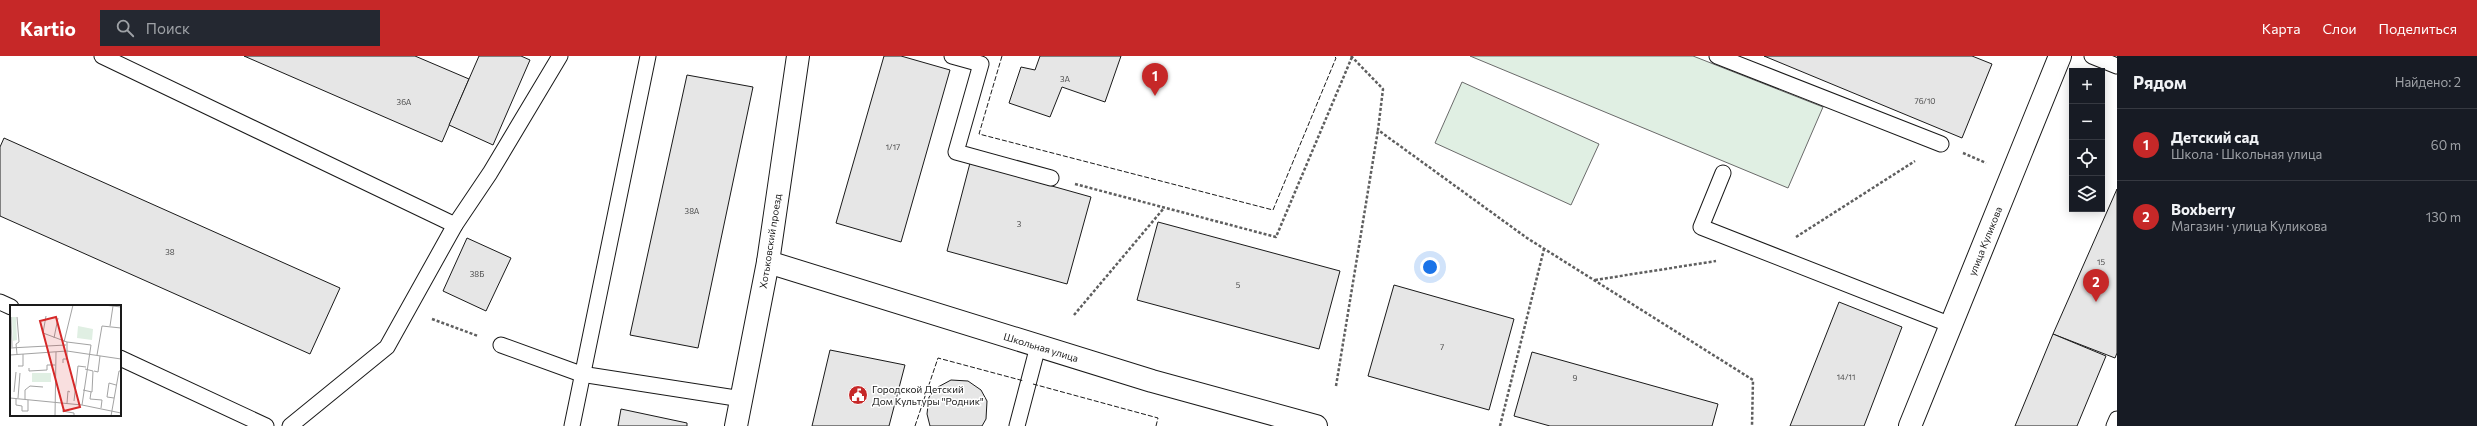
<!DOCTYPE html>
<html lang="ru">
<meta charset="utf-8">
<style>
body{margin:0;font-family:Commissioner,sans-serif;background:#242831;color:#f1f3f6}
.controls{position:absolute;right:12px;top:12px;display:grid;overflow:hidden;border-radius:0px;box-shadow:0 2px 10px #0003}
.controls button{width:36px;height:36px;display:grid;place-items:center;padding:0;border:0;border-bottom:1px solid #363941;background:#171b24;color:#f1f3f6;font:20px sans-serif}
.you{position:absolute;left:1430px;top:211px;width:14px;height:14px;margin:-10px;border:3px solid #fff;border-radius:50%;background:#1a73e8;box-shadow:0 0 0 6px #1a73e833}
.badge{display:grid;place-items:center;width:26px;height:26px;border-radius:50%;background:#c62828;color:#fff;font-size:13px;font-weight:700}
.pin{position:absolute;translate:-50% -33px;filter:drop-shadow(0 1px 2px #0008)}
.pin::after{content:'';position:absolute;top:21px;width:14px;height:12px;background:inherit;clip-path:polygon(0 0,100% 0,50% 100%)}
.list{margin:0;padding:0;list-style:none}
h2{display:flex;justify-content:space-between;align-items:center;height:52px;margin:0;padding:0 16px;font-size:17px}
h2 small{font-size:13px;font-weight:400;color:#9ea1a6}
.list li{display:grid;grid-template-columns:26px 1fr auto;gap:12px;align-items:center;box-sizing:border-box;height:72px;padding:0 16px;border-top:1px solid #363941}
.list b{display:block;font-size:15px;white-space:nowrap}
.list p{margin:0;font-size:13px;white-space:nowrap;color:#9ea1a6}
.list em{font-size:13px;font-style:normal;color:#9ea1a6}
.icon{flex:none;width:22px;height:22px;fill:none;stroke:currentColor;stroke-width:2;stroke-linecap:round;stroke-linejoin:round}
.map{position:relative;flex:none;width:2117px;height:370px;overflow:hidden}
header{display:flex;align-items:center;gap:24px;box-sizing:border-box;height:56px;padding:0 20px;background:#c62828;color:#fff}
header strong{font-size:19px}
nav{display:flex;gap:22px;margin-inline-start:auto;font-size:14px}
.search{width:280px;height:36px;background:#242831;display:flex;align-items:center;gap:10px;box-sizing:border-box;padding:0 14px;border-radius:0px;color:#9ea1a6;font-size:15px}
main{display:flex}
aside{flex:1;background:#171b24}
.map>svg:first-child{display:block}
.green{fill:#e0efe3;stroke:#6a6a6a}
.building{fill:#e6e6e6;stroke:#1a1a1a}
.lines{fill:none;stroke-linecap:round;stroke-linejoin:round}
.service-casing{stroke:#1a1a1a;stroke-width:17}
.minor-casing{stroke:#1a1a1a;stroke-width:24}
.secondary-casing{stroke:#1a1a1a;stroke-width:24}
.path{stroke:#5f5f5f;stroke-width:2.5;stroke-dasharray:3 2;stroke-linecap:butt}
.service{stroke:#fff;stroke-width:15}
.minor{stroke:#fff;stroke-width:22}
.secondary{stroke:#fff;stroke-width:22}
.fence{stroke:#1a1a1a;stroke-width:1;stroke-dasharray:5 2;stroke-linecap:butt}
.labels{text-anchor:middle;stroke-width:3;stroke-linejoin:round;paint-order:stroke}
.number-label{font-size:8px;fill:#4d4d4d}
.street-label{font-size:10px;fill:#1a1a1a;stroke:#fff}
.poi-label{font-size:10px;fill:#1a1a1a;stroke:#fff;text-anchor:start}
.inset-road{fill:none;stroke:#a3a3a3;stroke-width:1}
.view{fill:#d62828;fill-opacity:0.15;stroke:#d62828;stroke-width:2}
.inset-edge{fill:none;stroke:#1a1a1a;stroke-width:2}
</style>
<header>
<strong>Kartio</strong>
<div class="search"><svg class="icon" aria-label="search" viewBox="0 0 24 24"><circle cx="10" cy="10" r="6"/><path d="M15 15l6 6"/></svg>Поиск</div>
<nav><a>Карта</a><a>Слои</a><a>Поделиться</a></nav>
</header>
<main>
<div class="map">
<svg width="2117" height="370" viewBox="0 0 2117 370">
<rect width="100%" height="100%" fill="#fff"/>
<g class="green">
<polygon points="1470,0 1693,0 1823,51 1788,132"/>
<polygon points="1462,26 1599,88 1571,149 1435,87"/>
</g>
<g class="building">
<polygon points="244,0 415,0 469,23 442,86"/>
<polygon points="479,0 521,0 530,4 493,89 449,69"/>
<polygon points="884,0 901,0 950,14 901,186 836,167"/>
<polygon points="1040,0 1121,0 1105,46 1062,31 1050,61 1009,47 1021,11 1035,14"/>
<polygon points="1764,0 1972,0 1992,8 1962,82"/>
<polygon points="687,19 753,31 698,292 630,279"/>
<polygon points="4,82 340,232 310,298 0,160 0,91"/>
<polygon points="970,107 1091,141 1067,228 947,195"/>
<polygon points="2117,133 2117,297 2115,302 2053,278"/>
<polygon points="1158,166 1340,215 1319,293 1137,244"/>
<polygon points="467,182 511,202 486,255 443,235"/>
<polygon points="1394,229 1514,263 1489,354 1368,320"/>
<polygon points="1839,246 1902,271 1864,370 1790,370"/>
<polygon points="2053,278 2106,300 2077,370 2015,370"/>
<polygon points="830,294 905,309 889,370 812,370"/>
<polygon points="1532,296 1718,348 1712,370 1550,370 1514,360"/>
<polygon points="951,324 968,325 981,334 987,345 986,363 982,370 930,370 927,358 929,341 938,331"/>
<polygon points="621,353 687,367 687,370 618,370"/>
</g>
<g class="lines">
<defs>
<g id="service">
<polyline points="102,0 455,169"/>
<polyline points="952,0 981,8 956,96 1051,122"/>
<polyline points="1717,0 1941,88"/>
<polyline points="2092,0 2117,10"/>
<polyline points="1723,117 1701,171 1951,269"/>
<polyline points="0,246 11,251"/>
<polyline points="501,289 581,318 742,343"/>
<polyline points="120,302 266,370"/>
<polyline points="290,370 387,291 455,169 490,117 560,0"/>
<polyline points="572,370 648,0"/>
<polyline points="1017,370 1038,290"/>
<polyline points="2114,370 2117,363"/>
</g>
<polyline id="minor" points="768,206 1152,325 1316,370"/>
<g id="secondary">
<polyline points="736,370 768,206 798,0"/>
<polyline points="1910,370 2060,0"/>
</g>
</defs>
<use href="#service" class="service-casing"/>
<use href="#minor" class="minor-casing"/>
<use href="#secondary" class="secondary-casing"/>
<g class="path">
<polyline points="1351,0 1383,33 1378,74 1527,182 1753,324 1752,370"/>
<polyline points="1963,97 1986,107"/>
<polyline points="1075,128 1276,181 1352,1"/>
<polyline points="1796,181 1915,105"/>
<polyline points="1595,224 1716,205"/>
<polyline points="1074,259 1164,152"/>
<polyline points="432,263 478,280"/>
<polyline points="1336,330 1378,74"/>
<polyline points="1500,370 1544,193"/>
</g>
<use href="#service" class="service"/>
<use href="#minor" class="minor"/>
<use href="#secondary" class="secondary"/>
<g class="fence">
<polyline points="1002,0 979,78 1273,154 1336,2 1334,0"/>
<polyline points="1033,328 1158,362 1156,370"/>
<polyline points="915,370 938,302 1024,325"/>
</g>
</g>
<defs>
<symbol id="civic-disc" viewBox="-11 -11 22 22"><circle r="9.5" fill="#c62828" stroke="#fff"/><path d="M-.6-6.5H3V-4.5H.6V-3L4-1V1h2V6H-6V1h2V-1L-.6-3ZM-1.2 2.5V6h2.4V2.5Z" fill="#fff"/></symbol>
</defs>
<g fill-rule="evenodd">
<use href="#civic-disc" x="847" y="328" width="22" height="22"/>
</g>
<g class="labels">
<g class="number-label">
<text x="1065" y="26">3А</text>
<text x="1925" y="48">76/10</text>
<text x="404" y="49">36А</text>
<text x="893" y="94">1/17</text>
<text x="692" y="158">38А</text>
<text x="1019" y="171">3</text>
<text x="170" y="199">38</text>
<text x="2101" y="209">15</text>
<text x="477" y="221">38Б</text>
<text x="1238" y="232">5</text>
<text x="1442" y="294">7</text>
<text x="1846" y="324">14/11</text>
<text x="1575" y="325">9</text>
</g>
<g class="street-label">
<text transform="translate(770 185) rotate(-81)" y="4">Хотьковский проезд</text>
<text transform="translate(1985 185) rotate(-68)" y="4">улица Куликова</text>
<text transform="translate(1041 291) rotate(17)" y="4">Школьная улица</text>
</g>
<g class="poi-label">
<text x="872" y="337">Городской Детский<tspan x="872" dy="12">Дом Культуры "Родник"</tspan></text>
</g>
</g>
<g transform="translate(10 249)">
<rect width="111" height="111" fill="#fff"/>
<path d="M2,12H6L7,35L3,36ZM68,21L83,24L82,35L67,33ZM22,68H41V77H22Z" fill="#e0efe3"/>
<path class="inset-road" d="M94,0L111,2M36,11L33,28L57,37V54H53V58M1,12L2,42M100,21L103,1M44,33L48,13M54,37L63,0M57,37L81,40L72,100M0,43L56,40M7,49L6,39L9,37L7,12M0,50L57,46L111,54M87,50L92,21L111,23M8,61H13V49M19,63V66L37,65V60H45M84,66L88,67L90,51M73,85L82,87L83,66L75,64M4,87L6,67M81,87L80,94L92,95L91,103M0,93L72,100L111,108M6,93V100L12,101V106H18V95M8,93L10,68M104,93L97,92L99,78L106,80M15,94V85L20,81L33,82M64,96L68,61L76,62M57,98L58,86L60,87M52,106L64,108V111M45,111L46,47M101,111L109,66H111"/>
<path class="view" d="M46,12L70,102L54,106L30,16Z"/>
<rect width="111" height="111" class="inset-edge"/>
</g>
</svg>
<div class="controls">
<button>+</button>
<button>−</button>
<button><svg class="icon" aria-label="locate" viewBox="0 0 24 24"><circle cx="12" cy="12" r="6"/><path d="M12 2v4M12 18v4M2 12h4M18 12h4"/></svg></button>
<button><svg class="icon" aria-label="layers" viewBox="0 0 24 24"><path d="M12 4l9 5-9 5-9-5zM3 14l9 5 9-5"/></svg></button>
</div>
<div class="you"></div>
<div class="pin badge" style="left:1155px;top:40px">1</div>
<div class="pin badge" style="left:2096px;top:246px">2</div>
</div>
<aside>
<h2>Рядом<small>Найдено: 2</small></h2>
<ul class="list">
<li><span class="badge">1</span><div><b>Детский сад</b><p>Школа · Школьная улица</p></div><em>60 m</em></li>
<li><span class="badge">2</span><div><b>Boxberry</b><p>Магазин · улица Куликова</p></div><em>130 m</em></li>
</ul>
</aside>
</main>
